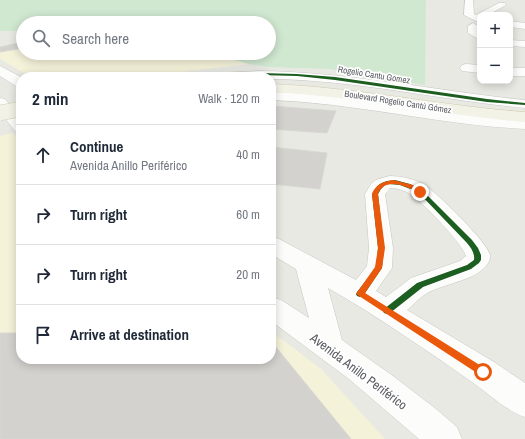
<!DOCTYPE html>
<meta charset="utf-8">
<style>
body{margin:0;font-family:"Archivo Narrow",sans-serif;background:#f6f6f7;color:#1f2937}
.controls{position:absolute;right:12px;top:12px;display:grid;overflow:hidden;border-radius:8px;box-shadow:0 2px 10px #0003}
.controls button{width:36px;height:36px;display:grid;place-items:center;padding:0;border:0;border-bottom:1px solid #e0e1e3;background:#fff;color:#1f2937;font:20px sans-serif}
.stop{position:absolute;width:12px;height:12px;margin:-9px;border:3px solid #ea580c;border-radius:50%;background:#fff}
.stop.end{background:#ea580c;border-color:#fff;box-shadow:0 1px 4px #0008}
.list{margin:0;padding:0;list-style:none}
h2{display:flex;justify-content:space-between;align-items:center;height:52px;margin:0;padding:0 16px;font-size:17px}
h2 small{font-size:13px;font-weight:400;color:#747a83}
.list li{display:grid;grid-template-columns:26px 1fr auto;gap:12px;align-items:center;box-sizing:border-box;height:60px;padding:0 16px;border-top:1px solid #e0e1e3}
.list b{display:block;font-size:15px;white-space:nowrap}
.list p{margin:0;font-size:13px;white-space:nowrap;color:#747a83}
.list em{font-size:13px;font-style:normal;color:#747a83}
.icon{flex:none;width:22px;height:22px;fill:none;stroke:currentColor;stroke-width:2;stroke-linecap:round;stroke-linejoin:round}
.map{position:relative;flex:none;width:525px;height:439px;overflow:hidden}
.search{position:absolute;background:#fff;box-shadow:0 2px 10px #0003;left:16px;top:16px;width:260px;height:44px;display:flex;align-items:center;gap:10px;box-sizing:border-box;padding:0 14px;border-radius:22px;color:#747a83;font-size:15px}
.panel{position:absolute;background:#fff;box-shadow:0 2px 10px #0003;left:16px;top:72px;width:260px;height:292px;border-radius:16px}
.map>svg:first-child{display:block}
.commercial{fill:#f5f2da}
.green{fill:#d0e7d0}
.building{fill:#d3d2ce;stroke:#d8d8d2}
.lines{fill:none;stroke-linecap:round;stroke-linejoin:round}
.minor-casing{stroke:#c6c7c5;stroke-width:1}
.major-casing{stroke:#d2ceb0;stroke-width:1}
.minor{fill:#fcfcfb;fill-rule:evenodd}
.major{fill:#f2f2e6;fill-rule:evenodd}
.major-bridge-casing{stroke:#d2ceb0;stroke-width:16;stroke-linecap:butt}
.major-bridge{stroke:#f2f2e6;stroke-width:15}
.cycleway-casing{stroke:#fff;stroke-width:2}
.cycleway{fill:#1b5e20;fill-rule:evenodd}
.route{fill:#ea580c}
.labels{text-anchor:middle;stroke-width:3.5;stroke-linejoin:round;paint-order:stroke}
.far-street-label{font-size:9px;fill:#595b61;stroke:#fff}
.near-street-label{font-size:13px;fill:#595b61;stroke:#fff}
</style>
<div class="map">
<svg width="525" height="439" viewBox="0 0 525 439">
<rect width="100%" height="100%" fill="#e9e9e3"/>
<g class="commercial">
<polygon points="23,42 23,53 209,53 249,64 136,77 31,77 0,59 0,47"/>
<polygon points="12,133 21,140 21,359 271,359 271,331 321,369 385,439 0,439 0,136"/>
</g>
<polygon class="green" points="0,0 426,0 425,85 329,69 267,67 249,64 209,53 269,53 269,23 122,23 119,20 105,23 23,23 23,31 0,31"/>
<g class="building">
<polygon points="23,42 23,48 0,52 0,47"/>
<polygon points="272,106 336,111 327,133 271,129"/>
<polygon points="271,147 327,153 320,189 271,184"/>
<polygon points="0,333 21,333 21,359 271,359 271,341 351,439 0,439"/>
</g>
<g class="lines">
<defs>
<g id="minor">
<polygon points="465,0 473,0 474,14 476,15 499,3 505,3 506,5 488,15 480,15 480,23 464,15"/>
<polygon points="510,21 525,23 525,29 510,27"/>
<polygon points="473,23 478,26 480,40 468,33 468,26"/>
<polygon points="510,40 525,41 525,47 510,46"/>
<polygon points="466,64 480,65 480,73 462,71 460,68 462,65"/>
<polygon points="0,66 21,77 21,87 16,86 0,76"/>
<rect x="510" y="68" width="15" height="8"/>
<path d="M259,71C349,72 436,91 525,100V108C440,100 356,80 271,79V77H214L216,74L221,73Z"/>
<path d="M271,92C357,94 440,115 525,119V129C440,125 357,103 271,100Z"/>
<polygon points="0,98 5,99 21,118 21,133 15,131 0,112"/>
<path d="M389,176C401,176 416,179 426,186C438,194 488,243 490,255C491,259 488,263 486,266C476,279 446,284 431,291C422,295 414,304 407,310L494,362L525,383V417C505,410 489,394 472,382C425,349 377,316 328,288L342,340L393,376L436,409L457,427L462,439H419L349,379L271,321V297L281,300L309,318L296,269L271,254V236L279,239L356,280L367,266L369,248L365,194L371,184L376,180ZM390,188C398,188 407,191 413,196C424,204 462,243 466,256L460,261L411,278L386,297L376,291L392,268L393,248L385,194Z"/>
</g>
<path id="major" d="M271,84C356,87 440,106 525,112V122C440,115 356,96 271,92Z"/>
</defs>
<use href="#minor" class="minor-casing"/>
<use href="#major" class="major-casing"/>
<use href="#minor" class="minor"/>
<use href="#major" class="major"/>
<defs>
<polyline id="major-bridge" points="0,113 21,109"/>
</defs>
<use href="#major-bridge" class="major-bridge-casing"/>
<use href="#major-bridge" class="major-bridge"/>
<defs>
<g id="cycleway">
<polygon points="259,73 297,74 335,77 487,99 525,103 525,105 487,102 335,80 297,76 259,75 219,77 221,76"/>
<path d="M395,180L410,184L422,190L472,240L478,248L481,255V260L479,263L471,269L423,287L390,313L387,314L384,313L383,311L384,309L417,283L467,265L474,260C475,253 471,248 467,243L418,192L400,185L389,184L385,185L381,189L378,194L384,248L382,268L363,296L360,297L357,296L356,294L357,292L376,268L378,248L372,194C378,183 383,181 395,180Z"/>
</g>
</defs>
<use href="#cycleway" class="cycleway-casing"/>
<use href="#cycleway" class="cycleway"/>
</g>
<path class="route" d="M393,180L413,185L423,192L418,193C406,185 384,177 378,194L385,248L382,268L365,293L486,369L487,372L486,375H480L356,294L375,267L378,248L372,194C376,184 382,182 393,180Z"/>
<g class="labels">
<g class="far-street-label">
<text transform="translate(374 75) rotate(9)" y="3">Rogelio Cantu Gomez</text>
<text transform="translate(398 102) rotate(9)" y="3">Boulevard Rogelio Cantú Gómez</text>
</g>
<g class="near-street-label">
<text transform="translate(359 371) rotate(37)" y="5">Avenida Anillo Periférico</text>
</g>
</g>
</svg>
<div class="controls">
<button>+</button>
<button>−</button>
</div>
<div class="stop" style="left:483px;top:372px"></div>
<div class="stop end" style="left:420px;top:192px"></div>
<div class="search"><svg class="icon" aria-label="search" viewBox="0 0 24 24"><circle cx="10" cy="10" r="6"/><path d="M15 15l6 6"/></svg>Search here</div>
<section class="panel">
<h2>2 min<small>Walk · 120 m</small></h2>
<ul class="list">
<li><svg class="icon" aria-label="ahead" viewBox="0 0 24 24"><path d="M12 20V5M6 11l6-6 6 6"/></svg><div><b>Continue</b><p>Avenida Anillo Periférico</p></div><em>40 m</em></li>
<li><svg class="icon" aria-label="right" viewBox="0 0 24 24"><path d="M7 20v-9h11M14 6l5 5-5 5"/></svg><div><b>Turn right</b></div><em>60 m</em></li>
<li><svg class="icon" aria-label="right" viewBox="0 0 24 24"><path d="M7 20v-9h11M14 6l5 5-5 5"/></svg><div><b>Turn right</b></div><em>20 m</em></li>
<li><svg class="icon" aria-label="arrive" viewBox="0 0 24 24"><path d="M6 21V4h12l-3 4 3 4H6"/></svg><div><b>Arrive at destination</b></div></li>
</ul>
</section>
</div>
